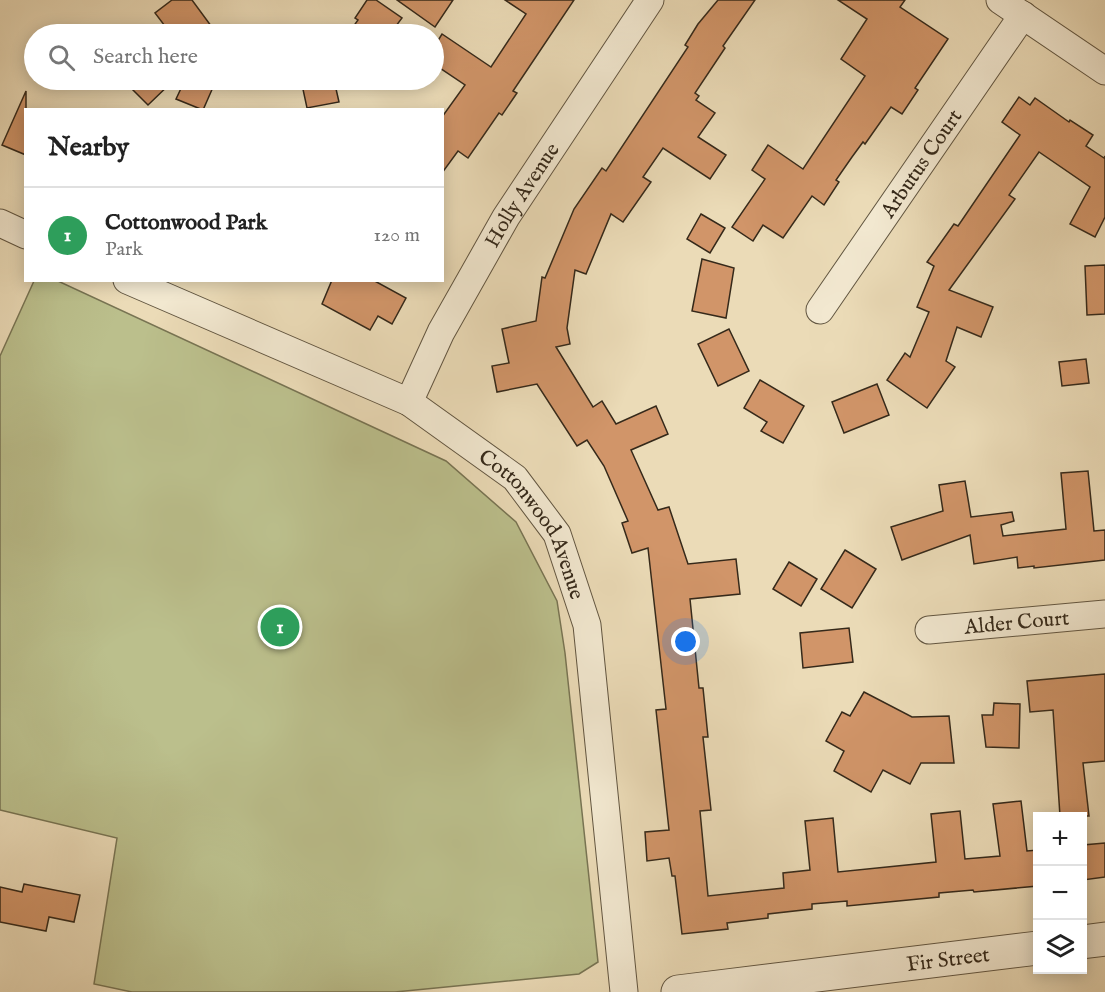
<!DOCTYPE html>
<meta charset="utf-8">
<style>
body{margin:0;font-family:"IM FELL English",serif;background:#f2f2f2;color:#222}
.controls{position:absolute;right:18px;bottom:18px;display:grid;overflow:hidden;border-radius:0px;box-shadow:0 3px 15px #0003}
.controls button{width:54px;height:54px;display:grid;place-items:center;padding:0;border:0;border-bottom:2px solid #e0e0e0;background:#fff;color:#222;font:30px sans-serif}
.you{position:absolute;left:686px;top:642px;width:21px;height:21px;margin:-15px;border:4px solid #fff;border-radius:50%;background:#1a73e8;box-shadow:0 0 0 9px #1a73e833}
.badge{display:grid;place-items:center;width:39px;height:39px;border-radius:50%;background:#7c3aed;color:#fff;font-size:20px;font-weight:700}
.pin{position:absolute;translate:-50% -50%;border:3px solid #fff;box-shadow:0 2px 6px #0006}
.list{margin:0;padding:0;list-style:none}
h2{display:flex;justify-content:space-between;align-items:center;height:78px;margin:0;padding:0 24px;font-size:26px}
h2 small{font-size:20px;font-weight:400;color:#767676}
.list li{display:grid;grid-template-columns:39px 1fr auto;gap:18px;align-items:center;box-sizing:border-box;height:96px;padding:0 24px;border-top:2px solid #e0e0e0}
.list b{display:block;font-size:22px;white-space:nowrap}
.list p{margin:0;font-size:20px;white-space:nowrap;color:#767676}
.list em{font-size:20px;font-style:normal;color:#767676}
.icon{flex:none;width:33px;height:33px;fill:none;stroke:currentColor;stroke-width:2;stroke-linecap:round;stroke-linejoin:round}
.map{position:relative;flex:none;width:1105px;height:992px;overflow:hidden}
.search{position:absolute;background:#fff;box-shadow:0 3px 15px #0003;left:24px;top:24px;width:420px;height:66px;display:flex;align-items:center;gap:15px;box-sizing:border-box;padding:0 21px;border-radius:33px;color:#767676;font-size:22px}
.panel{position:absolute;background:#fff;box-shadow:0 3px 15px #0003;left:24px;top:108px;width:420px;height:174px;border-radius:0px}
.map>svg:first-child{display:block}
.green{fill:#bbbf8c;stroke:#787453;stroke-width:1.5}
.building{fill:#d19569;stroke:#35291a;stroke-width:1.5}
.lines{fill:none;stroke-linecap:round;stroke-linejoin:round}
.minor-casing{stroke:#625641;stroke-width:29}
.tertiary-casing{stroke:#625641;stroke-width:35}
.minor{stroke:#f2e8d0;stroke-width:27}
.tertiary{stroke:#f2e8d0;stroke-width:33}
.labels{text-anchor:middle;stroke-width:4.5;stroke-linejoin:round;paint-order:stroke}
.street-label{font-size:21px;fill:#35291a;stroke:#f2e8d0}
</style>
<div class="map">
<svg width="1105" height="992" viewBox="0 0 1105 992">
<rect width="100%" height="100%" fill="#ebdbb7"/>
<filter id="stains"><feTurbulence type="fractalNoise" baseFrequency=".00333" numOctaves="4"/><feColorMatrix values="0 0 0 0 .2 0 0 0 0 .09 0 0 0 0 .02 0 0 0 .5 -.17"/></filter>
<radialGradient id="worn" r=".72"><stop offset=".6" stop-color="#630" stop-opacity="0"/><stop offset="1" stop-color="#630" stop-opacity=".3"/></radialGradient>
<polygon class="green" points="34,281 58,281 446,461 516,522 557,601 565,653 598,962 579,974 395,992 132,992 94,984 117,838 0,810 0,356"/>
<g class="building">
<polygon points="172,0 192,0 217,34 171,34 155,13"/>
<polygon points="367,0 376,0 402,18 390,34 348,34 358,20 355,18"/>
<polygon points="397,0 453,0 435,27"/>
<polygon points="505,0 574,0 513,91 517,93 502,115 499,113 468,158 458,151 442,173 442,117 465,85 434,64 434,47 442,34 491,67 526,14"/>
<polygon points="718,0 755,0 723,46 725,48 695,93 699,96 696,100 715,113 698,137 726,155 710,179 663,148 643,177 651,182 623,222 611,214 586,274 575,270 567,328 570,344 556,347 593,407 602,401 616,424 656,406 668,434 631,450 658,510 669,507 688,564 736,559 740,594 690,599 699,688 703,688 708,737 703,737 711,810 700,811 708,896 784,888 783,873 810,870 805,821 833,818 838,872 936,862 931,814 960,811 965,859 1000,856 993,804 1021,801 1027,851 1038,850 1038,886 974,892 973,890 939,893 939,897 847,906 847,901 812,904 812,909 768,914 768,918 727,923 728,929 682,934 675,876 672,876 669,858 647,861 645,832 669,830 656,710 666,709 648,548 632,553 622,523 628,521 604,466 587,440 577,446 537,384 497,392 492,366 509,363 502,329 536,321 542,277 545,278 574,209 602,168 606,171 688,47 685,45 698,24"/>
<polygon points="838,0 905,0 900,7 948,39 915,88 918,90 902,114 891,107 865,144 863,142 852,157 836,180 839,182 824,205 812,196 783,238 763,225 753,241 732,227 765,179 752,170 768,145 803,169 865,76 841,59 867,19"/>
<polygon points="123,80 174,80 148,105"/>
<polygon points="185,80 202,80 214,85 203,110 176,99"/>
<polygon points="301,80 334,80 339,102 307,108"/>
<polygon points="26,91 26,155 2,145"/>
<polygon points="1019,97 1030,105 1035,98 1069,122 1070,120 1093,135 1086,146 1104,158 1105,156 1105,217 1095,237 1070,224 1090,187 1039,152 1009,195 1015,199 949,290 993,307 981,337 957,327 946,361 955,367 927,408 887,380 905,353 910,357 929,312 917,307 934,266 927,262 954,224 958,226 1020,135 1002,122"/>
<polygon points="701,214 725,228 710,253 687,239"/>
<polygon points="702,259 734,268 726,318 692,311"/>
<polygon points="1105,265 1105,314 1087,315 1085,266"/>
<polygon points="332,280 373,280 406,298 392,324 378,316 370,330 322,304"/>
<polygon points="729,329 749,371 718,386 698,344"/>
<polygon points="1086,359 1089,383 1062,386 1059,362"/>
<polygon points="760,380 804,406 783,443 761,431 767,422 744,408"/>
<polygon points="877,384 889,415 844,433 832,402"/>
<polygon points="1088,471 1094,531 1105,530 1105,560 1034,568 1034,566 1018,568 1017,557 974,564 970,535 902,560 891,527 943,511 939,485 965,481 971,517 1012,512 1014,521 1001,525 1003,536 1066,529 1061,473"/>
<polygon points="845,550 876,569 852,608 821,589"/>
<polygon points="789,562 817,579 801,606 773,589"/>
<polygon points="849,628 853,662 803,668 800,633"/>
<polygon points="1105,674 1105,761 1083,763 1089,816 1060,816 1053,710 1030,712 1027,681"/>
<polygon points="864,692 912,717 949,716 954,763 921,763 910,784 883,770 871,792 834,771 844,751 826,741 842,712 850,716"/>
<polygon points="994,703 1020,704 1019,748 986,747 982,715 993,715"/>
<polygon points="1105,843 1105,877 1083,880 1083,845"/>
<polygon points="24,884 80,895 74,922 49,917 46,931 0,922 0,887 22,892"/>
</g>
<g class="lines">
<defs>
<g id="minor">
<polyline points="1000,0 1105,71"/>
<polyline points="0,223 26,235"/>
<path id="s1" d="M127,280L409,402L515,478L557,534L587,625L624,992"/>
<path id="s2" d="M820,310L1023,15"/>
<path id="s3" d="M409,402L441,332L506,217L650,0"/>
<path id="s4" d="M929,630L1105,614"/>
</g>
<g id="tertiary">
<polyline points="1082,942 1105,939"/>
<path id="s5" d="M678,992L1038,948"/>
</g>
</defs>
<use href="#minor" class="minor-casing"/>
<use href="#tertiary" class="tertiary-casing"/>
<use href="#minor" class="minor"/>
<use href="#tertiary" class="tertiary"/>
</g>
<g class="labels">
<g class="street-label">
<text dy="7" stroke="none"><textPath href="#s2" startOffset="178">Arbutus Court</textPath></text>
<text dy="7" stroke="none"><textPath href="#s3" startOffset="236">Holly Avenue</textPath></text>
<text dy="7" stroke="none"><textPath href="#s1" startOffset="486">Cottonwood Avenue</textPath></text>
<text dy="7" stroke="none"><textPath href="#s4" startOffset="88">Alder Court</textPath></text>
<text dy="7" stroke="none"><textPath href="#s5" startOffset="272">Fir Street</textPath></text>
</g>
</g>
<rect width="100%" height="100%" filter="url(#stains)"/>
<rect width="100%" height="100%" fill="url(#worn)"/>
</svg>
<div class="controls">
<button>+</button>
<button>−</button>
<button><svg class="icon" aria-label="layers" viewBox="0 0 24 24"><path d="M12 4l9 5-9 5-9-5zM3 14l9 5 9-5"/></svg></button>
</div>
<div class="you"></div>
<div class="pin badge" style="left:280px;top:627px;background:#2e9e5b">1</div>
<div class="search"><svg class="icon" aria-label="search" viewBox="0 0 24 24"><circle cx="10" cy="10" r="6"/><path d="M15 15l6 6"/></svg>Search here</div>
<section class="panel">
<h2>Nearby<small></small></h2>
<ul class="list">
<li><span class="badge" style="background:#2e9e5b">1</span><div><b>Cottonwood Park</b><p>Park</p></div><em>120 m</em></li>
</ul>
</section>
</div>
